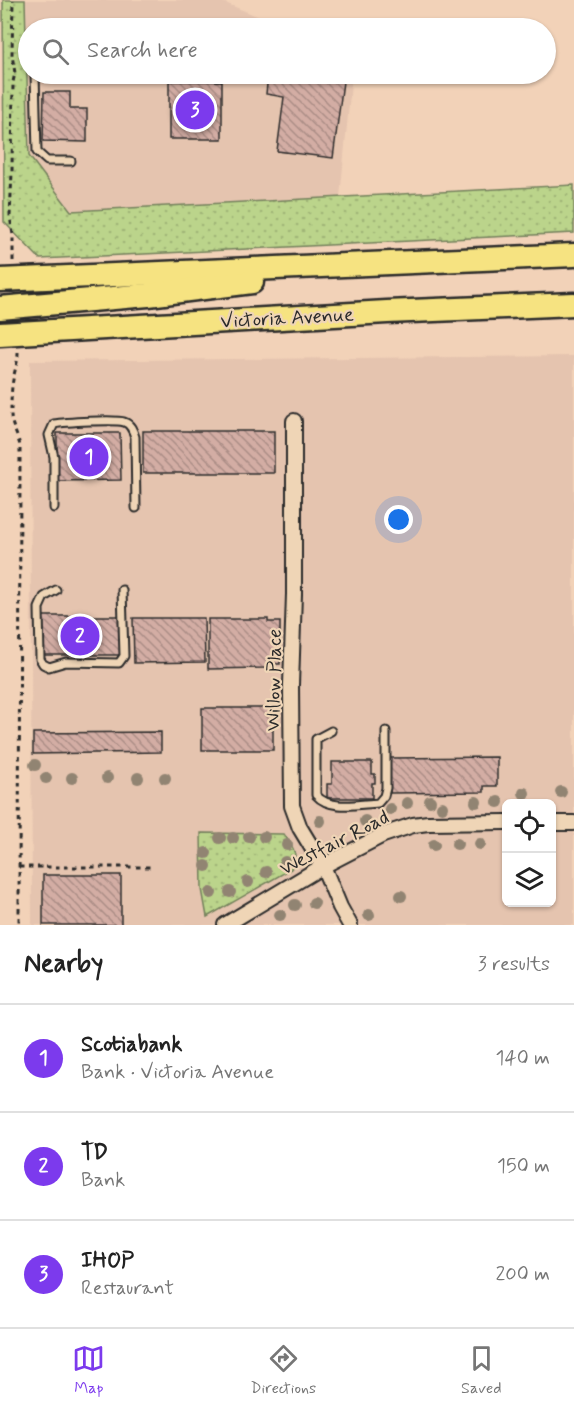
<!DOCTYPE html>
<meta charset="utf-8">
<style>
body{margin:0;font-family:Mynerve,sans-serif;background:#f2f2f2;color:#222}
.controls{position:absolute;right:18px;bottom:18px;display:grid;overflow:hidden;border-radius:9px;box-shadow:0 2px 4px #0004}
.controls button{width:54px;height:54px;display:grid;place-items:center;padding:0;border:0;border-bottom:2px solid #e0e0e0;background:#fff;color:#222;font:30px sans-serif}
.you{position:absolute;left:399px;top:520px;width:21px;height:21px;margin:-15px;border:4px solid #fff;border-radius:50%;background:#1a73e8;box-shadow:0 0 0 9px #1a73e833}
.badge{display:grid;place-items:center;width:39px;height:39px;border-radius:50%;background:#7c3aed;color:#fff;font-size:20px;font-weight:700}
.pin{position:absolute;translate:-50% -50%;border:3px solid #fff;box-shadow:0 2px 6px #0006}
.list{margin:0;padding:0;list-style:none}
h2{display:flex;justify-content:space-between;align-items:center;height:78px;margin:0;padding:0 24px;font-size:26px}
h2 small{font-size:20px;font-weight:400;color:#767676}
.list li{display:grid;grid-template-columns:39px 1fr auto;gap:18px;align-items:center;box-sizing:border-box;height:108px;padding:0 24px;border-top:2px solid #e0e0e0}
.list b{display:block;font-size:22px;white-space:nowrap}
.list p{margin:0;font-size:20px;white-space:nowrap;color:#767676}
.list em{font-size:20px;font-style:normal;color:#767676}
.icon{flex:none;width:33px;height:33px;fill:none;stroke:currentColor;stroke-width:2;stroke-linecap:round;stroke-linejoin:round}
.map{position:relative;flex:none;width:574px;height:925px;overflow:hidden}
.search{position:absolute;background:#fff;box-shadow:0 2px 4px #0004;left:18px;right:18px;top:18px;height:66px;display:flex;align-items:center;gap:15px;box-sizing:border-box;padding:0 21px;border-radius:33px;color:#767676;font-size:22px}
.sheet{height:402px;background:#fff}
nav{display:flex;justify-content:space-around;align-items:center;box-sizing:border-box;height:84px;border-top:2px solid #e0e0e0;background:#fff;font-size:16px;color:#767676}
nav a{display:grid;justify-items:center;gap:3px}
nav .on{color:#7c3aed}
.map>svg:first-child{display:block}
.built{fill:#e5c4af;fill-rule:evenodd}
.grass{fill:url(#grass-dots);stroke:#73805b;stroke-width:1.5}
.building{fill:url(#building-back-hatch);stroke:#2b2b2b;stroke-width:1.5}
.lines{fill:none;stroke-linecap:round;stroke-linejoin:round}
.service-casing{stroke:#2b2b2b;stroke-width:11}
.minor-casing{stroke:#2b2b2b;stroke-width:18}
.trunk-casing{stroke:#2b2b2b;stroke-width:27}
.path{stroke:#2b2b2b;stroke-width:3;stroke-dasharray:4.5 4.5;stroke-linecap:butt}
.service{stroke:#efd5b6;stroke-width:7}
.minor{stroke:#efd5b6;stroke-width:14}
.trunk{stroke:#f6e381;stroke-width:22}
.tree{fill:#918472}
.labels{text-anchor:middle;stroke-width:4.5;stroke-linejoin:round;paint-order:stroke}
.street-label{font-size:20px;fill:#2b2b2b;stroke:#efd5b6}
</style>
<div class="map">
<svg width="574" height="925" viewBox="0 0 574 925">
<defs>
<pattern id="grass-dots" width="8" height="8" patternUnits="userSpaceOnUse" patternTransform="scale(1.5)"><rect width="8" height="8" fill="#bbd48b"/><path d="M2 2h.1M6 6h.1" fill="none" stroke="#a1b678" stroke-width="1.8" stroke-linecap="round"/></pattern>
<pattern id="building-back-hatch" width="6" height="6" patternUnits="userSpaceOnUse" patternTransform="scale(1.5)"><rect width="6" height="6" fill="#d3ada4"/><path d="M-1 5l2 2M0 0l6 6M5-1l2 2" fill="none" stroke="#ab8d86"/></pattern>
</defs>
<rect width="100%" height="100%" fill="#f2d2b8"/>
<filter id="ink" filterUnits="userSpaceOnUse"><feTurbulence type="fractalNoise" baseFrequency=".0167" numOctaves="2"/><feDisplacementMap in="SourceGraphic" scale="12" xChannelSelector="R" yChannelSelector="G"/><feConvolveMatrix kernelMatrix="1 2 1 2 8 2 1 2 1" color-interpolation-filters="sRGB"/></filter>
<g filter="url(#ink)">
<g class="built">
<polygon points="25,0 218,0 286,28 28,28 28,74 352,74 340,197 71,211 29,156"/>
<path d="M574,356V925H32L30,361ZM506,804H552V902H506Z"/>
</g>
<g class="grass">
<polygon points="3,0 25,0 29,156 71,211 574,185 574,233 40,259 4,222"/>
<path d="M201,833L284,834C292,847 300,853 291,869L207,917L202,889Z"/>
</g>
<g class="building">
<polygon points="268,74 344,74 333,158 277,151 284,97 266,94"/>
<rect x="169" y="81" width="53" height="58"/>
<polygon points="44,92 70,92 70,109 87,109 87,142 43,141"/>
<rect x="143" y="431" width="131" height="42"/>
<polygon points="57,433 120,433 121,480 57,481"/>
<rect x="41" y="616" width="79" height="39"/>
<polygon points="133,618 204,618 205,662 134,663"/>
<polygon points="208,619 268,619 268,622 280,622 280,664 268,664 268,668 208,669"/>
<rect x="202" y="708" width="71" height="42"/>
<polygon points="161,732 161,752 33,754 33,733"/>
<polygon points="497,757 497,786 484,786 484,792 390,793 390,758"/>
<polygon points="332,762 372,762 372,774 375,774 375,783 372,783 372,798 327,798 327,784 332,784"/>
<rect x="43" y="875" width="78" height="50"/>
</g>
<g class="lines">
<defs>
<g id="service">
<polyline points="35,74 37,152 47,161 71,161"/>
<path d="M54,508V457L49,435L54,424C64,422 116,419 124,422C131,424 133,431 135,437L136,508"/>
<polyline points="56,590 44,597 39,608 40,659 43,664 49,667 66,662 119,663 124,656 122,590"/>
<path d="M331,731L316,739V795C330,811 358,804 378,803L384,796L386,788V731"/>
</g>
<g id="minor">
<polyline points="294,421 294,594 291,685 292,806 300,828 323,866 340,907 350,925"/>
<polyline points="552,823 574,823"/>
<polyline points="225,925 323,866 383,835 413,825 428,823 506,822"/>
</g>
<g id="trunk">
<polyline points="0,280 574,255"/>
<polyline points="0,308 148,295 252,282"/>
<polyline points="0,334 387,312 574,304"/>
</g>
</defs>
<use href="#service" class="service-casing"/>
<use href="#minor" class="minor-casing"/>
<use href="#trunk" class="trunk-casing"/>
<g class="path">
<polyline points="13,261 13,235 10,216 12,172 13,82 15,73 12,55 13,0"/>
<path d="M18,352C18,361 16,366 14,375C11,387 11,402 11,414C11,426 18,435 20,446L19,925"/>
<polyline points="19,867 154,867"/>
</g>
<use href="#service" class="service"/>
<use href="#minor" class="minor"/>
<use href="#trunk" class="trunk"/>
</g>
<g class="tree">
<circle cx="35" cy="765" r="6"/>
<circle cx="46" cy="778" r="6"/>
<circle cx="72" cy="778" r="6"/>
<circle cx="107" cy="778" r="6"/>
<circle cx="138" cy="778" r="6"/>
<circle cx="165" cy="778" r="6"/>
<circle cx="561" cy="792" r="6"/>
<circle cx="524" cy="793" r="6"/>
<circle cx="430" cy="801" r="6"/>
<circle cx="476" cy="802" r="6"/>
<circle cx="498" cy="802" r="6"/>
<circle cx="407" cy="803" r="6"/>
<circle cx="442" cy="807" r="6"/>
<circle cx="390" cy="809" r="6"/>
<circle cx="320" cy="821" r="6"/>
<circle cx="365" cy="821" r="6"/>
<circle cx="249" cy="837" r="6"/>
<circle cx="264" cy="837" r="6"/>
<circle cx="220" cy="838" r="6"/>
<circle cx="233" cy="838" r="6"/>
<circle cx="457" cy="844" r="6"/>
<circle cx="480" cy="844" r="6"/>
<circle cx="287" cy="845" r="6"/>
<circle cx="434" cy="845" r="6"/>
<circle cx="206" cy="853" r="6"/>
<circle cx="285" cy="862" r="6"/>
<circle cx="206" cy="866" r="6"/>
<circle cx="266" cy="872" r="6"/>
<circle cx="248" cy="882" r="6"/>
<circle cx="230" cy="892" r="6"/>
<circle cx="211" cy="893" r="6"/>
<circle cx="401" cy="896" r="6"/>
<circle cx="314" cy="903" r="6"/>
<circle cx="295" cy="905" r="6"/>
<circle cx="280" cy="915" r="6"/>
<circle cx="369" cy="915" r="6"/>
</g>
</g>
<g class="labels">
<g class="street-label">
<text transform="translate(287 317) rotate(-3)" y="7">Victoria Avenue</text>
<text transform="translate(273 680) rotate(-89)" y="7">Willow Place</text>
<text transform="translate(334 842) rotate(-27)" y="7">Westfair Road</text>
</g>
</g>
</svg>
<div class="controls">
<button><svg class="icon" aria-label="locate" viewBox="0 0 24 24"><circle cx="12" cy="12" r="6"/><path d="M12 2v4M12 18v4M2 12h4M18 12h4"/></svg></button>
<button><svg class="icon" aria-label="layers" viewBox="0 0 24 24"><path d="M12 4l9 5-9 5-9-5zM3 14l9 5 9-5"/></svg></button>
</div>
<div class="you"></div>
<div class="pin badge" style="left:89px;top:457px">1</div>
<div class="pin badge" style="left:80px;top:636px">2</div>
<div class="pin badge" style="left:195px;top:110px">3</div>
<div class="search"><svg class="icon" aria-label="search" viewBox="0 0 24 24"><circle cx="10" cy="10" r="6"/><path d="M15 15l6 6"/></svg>Search here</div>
</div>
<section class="sheet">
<h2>Nearby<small>3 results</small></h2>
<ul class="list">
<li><span class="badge">1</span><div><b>Scotiabank</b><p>Bank · Victoria Avenue</p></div><em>140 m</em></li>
<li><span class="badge">2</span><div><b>TD</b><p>Bank</p></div><em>150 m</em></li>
<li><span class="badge">3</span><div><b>IHOP</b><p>Restaurant</p></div><em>200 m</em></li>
</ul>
</section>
<nav>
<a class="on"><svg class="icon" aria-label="map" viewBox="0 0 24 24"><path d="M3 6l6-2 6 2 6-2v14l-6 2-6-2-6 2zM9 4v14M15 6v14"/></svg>Map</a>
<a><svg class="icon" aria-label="directions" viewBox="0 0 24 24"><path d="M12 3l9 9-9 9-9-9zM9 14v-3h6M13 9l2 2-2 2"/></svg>Directions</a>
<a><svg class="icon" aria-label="saved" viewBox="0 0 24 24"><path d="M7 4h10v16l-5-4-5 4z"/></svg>Saved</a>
</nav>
